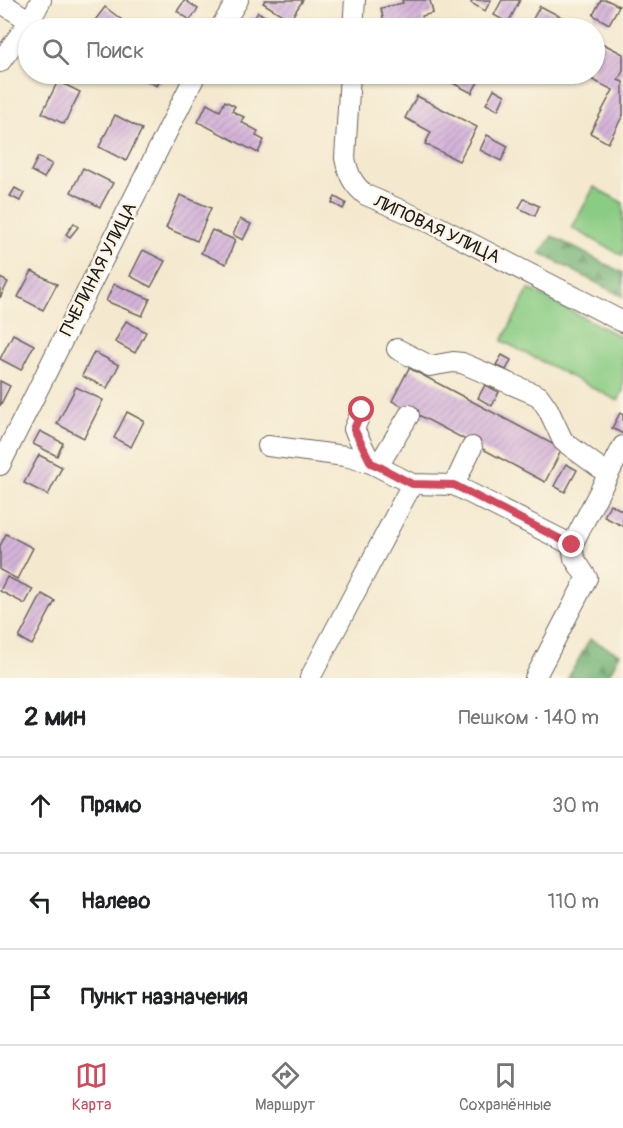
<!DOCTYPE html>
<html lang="ru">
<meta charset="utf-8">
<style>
body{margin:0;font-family:Pangolin,sans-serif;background:#f2f2f2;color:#202124}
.stop{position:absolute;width:18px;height:18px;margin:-14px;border:4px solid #d1495b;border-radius:50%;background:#fff}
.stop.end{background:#d1495b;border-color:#fff;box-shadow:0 2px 6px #0008}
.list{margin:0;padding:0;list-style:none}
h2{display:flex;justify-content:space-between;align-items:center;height:78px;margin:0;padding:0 24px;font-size:26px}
h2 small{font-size:20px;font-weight:400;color:#757577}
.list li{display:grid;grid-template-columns:39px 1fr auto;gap:18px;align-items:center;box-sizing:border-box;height:96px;padding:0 24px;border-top:2px solid #e0e0e0}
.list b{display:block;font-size:22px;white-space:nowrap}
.list em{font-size:20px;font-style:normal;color:#757577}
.icon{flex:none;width:33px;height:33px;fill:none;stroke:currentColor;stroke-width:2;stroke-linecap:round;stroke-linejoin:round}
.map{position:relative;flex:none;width:623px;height:678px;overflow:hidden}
.search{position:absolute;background:#fff;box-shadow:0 2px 4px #0004;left:18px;right:18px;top:18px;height:66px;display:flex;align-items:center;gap:15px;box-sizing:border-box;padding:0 21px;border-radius:33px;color:#757577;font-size:22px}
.sheet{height:366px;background:#fff}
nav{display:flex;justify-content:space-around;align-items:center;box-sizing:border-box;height:84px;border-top:2px solid #e0e0e0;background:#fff;font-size:16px;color:#757577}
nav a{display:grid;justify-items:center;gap:3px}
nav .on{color:#d1495b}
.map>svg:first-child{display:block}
.forest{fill:url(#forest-firs);stroke:#466647;stroke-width:1.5}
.park{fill:#8bcc84;stroke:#547450;stroke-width:1.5}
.building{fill:url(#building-hatch)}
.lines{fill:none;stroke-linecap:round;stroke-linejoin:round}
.minor-casing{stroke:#68645b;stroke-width:22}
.minor{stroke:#fff;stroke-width:20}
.route{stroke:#d1495b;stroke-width:8}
.labels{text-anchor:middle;stroke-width:5;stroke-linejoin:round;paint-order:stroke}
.street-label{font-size:18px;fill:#1c1c1c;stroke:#fcf5e5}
</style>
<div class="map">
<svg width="623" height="678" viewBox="0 0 623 678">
<defs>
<pattern id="forest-firs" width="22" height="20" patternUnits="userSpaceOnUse" patternTransform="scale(1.5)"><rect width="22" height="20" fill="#70b072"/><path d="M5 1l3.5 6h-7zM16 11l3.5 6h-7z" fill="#5b8e5d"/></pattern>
<pattern id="building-hatch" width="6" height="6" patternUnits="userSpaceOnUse" patternTransform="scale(1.5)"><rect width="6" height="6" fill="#d4b3d9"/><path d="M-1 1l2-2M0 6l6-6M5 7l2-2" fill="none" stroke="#b599ba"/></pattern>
</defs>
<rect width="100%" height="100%" fill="#fcf5e5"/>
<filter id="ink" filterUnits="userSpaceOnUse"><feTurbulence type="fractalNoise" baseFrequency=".0167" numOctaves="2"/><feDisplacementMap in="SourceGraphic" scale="12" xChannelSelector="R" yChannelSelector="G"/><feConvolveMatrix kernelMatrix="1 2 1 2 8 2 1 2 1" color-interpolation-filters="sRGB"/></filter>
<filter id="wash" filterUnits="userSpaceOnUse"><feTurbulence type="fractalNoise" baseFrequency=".008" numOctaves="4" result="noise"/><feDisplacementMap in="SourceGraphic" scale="24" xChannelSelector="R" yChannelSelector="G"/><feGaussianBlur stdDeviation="1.35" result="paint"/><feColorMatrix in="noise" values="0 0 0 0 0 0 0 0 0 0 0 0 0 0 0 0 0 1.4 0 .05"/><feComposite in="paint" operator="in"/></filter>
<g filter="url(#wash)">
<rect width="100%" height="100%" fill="#f4e9cf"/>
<g class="forest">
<polygon points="552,236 623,273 623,297 540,253"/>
<polygon points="590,639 620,654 607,678 568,678"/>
</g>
<g class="park">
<polygon points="594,187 623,203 623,256 572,228"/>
<polygon points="529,289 623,338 623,391 618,401 502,341"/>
</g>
<g id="blocks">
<g class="building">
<polygon points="185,0 198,9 190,20 177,11"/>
<polygon points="265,0 303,0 290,20 263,3"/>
<polygon points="402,0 430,0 433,13 422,16 424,26 435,23 437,28 385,28 381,8 403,3"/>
<polygon points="472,0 491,0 485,11 471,3"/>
<polygon points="502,0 520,0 508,23 494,15"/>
<polygon points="601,0 607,0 619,6 609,24 593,15"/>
<polygon points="540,6 573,23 570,28 528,28"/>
<polygon points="105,7 130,26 128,28 89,28"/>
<polygon points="258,12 280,26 279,28 248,28 250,26 247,24 251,17 254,19"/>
<polygon points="594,39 623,54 623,71 618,80 623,82 623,115 608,143 590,133 613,90 581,74 594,74"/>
<polygon points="134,74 164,74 157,86"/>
<polygon points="435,74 482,74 472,93"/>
<polygon points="58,81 80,92 64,124 42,113"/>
<polygon points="494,89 505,95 498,110 486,104"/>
<polygon points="417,96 477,127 459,161 425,144 431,132 405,118"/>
<polygon points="225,101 235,106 232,111 244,117 241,122 258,131 256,136 264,140 258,153 198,122 207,104 220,111"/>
<polygon points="115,115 142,129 126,161 99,147"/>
<polygon points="487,135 508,146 501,161 480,150"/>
<polygon points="38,157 52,164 44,178 31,171"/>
<polygon points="83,168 113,183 100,207 71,192"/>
<polygon points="15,188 24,193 20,201 10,196"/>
<polygon points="180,195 211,208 197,241 166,228"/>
<polygon points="335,197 346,203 343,209 332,203"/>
<polygon points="524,199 539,206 535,216 519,208"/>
<polygon points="240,219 251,224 243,240 233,235"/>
<polygon points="74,223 78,227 70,237 66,234"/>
<polygon points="212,230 235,240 226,264 201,253"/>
<polygon points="143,250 165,261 151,287 130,276"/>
<polygon points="32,271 57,284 43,310 18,297"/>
<polygon points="0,278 8,282 0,298"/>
<polygon points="114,284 150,299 142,316 106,301"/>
<polygon points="126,321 146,332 135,353 115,342"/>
<polygon points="13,334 34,345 21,370 0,359"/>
<polygon points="94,352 119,365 107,388 82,376"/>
<polygon points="502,355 511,360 506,370 496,365"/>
<polygon points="409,368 562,449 545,482 392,401"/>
<polygon points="0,381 10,386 0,406"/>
<polygon points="485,385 499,392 492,406 478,398"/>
<polygon points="76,387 103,400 84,438 57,424"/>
<polygon points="127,412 144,421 131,447 114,438"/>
<polygon points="620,413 623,415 623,434 612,428"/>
<polygon points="40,431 63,443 57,456 33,444"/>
<polygon points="39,455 62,467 48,495 24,483"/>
<polygon points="566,464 577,470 565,492 554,486"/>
<polygon points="610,504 623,511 623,526 604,517"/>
<polygon points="6,534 33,548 17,579 0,570 0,546"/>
<polygon points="7,577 33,589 25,604 0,591"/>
<polygon points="42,594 55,601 32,645 19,638"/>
</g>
</g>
</g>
<g filter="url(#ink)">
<use href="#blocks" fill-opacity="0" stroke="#68645b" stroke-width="1.5"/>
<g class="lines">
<defs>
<g id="minor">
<polyline points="0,2 30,21"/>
<polyline points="220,28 238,0"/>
<polyline points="353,28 355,0"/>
<polyline points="0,62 30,21 41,0"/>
<path d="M350,74L345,158C348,174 353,185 366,195L433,224L623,322"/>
<polyline points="397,349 430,366 453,362 462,363 539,396 548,409 563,441 608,474"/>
<polyline points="362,410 354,429 371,463"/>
<polyline points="268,446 345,456 371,463 412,484 454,485 572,545 623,446"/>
<polyline points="0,465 196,74"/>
<polyline points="378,466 409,415"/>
<polyline points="454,485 472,447"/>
<polyline points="310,678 412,484"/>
<polyline points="535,678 587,578 574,558 572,545"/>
</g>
</defs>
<use href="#minor" class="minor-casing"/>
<use href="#minor" class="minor"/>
</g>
</g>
<g class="lines" filter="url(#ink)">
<polyline class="route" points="362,410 354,429 371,463 378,466 412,484 454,485 572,545"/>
</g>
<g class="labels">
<g class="street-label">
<text transform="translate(437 229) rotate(25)" y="6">ЛИПОВАЯ УЛИЦА</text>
<text transform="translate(98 269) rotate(-63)" y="6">ПЧЕЛИНАЯ УЛИЦА</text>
</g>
</g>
</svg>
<div class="stop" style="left:362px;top:410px"></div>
<div class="stop end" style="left:572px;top:545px"></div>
<div class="search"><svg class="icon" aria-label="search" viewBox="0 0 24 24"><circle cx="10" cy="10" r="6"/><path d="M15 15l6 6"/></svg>Поиск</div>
</div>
<section class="sheet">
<h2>2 мин<small>Пешком · 140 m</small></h2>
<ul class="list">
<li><svg class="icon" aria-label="ahead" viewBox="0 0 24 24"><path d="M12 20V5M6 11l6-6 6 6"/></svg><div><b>Прямо</b></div><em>30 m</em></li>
<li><svg class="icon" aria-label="left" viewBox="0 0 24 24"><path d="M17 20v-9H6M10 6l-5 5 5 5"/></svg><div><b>Налево</b></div><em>110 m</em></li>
<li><svg class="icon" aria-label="arrive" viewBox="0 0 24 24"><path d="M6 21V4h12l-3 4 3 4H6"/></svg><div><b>Пункт назначения</b></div></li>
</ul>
</section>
<nav>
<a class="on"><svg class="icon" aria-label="map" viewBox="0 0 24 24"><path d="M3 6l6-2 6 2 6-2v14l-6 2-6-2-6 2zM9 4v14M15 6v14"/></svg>Карта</a>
<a><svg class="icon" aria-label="directions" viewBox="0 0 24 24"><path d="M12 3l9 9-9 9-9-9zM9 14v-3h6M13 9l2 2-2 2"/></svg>Маршрут</a>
<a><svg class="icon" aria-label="saved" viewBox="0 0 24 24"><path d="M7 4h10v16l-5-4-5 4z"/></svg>Сохранённые</a>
</nav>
